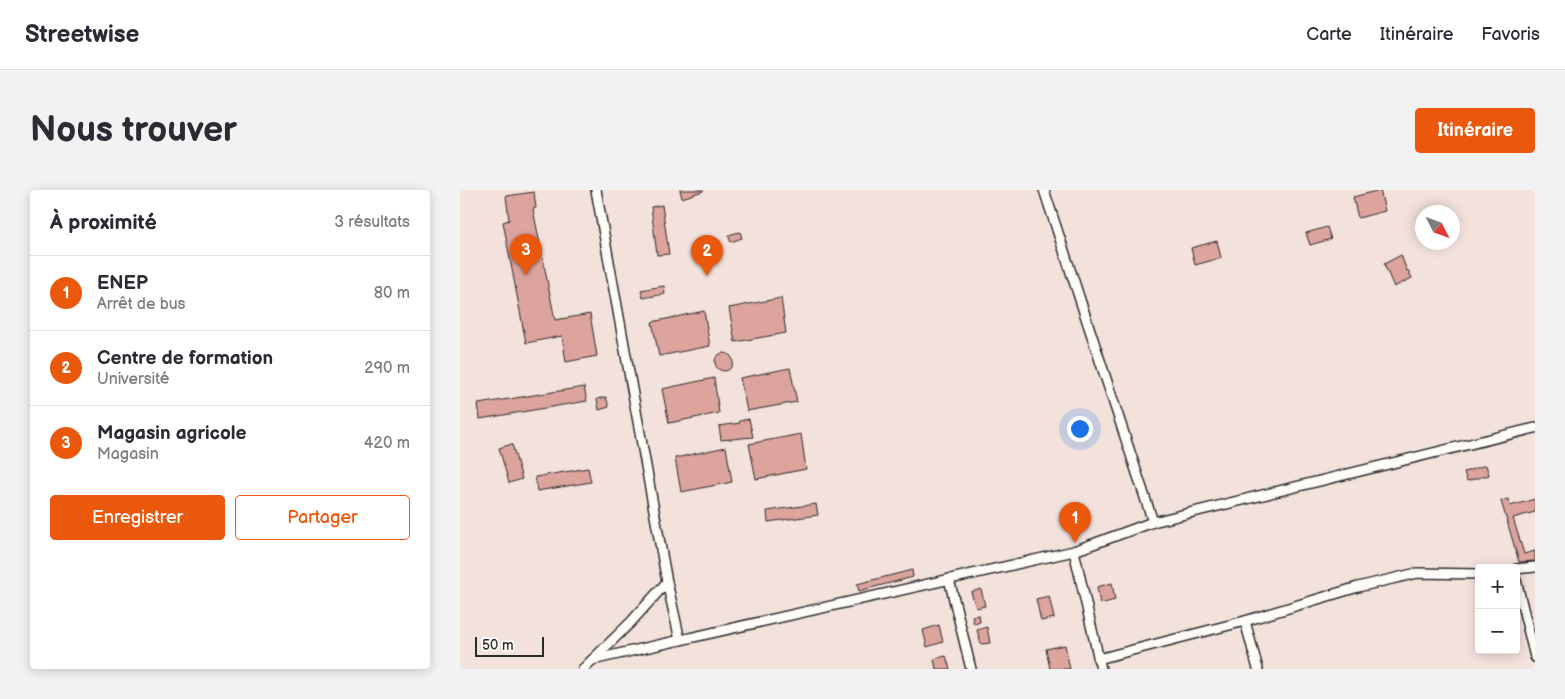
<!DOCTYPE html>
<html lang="fr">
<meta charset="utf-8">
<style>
body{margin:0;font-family:"Balsamiq Sans",sans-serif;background:#f2f2f3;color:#2b2b33}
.controls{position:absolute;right:15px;bottom:15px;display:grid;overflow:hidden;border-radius:5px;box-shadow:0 2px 12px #0003}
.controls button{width:45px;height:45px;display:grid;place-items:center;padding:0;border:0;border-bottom:1px solid #e1e1e2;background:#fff;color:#2b2b33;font:25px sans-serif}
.compass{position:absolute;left:955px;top:15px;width:45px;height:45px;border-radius:50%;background:#fff;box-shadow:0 2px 12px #0003;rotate:132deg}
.scale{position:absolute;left:15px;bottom:12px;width:69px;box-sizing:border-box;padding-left:5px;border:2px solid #2b2b2b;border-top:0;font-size:14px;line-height:18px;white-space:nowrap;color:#2b2b2b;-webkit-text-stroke:4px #fdfcf7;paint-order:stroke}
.you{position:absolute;left:619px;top:238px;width:18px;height:18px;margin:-12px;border:4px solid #fff;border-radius:50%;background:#1a73e8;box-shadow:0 0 0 8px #1a73e833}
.badge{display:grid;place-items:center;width:32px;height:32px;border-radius:50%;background:#ea580c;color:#fff;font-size:16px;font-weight:700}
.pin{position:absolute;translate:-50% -41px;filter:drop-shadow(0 1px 2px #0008)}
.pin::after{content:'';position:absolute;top:26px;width:18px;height:15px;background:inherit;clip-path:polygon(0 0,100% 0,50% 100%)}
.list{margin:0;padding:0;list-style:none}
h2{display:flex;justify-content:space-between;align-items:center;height:65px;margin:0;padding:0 20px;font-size:21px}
h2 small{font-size:16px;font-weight:400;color:#7c7c81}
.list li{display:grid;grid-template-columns:32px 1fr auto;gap:15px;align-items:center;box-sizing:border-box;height:75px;padding:0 20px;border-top:1px solid #e1e1e2}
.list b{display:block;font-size:19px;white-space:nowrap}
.list p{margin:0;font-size:16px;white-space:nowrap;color:#7c7c81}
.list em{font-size:16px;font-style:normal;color:#7c7c81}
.actions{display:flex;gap:10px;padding:15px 20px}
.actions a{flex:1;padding:11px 0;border:1px solid #ea580c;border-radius:5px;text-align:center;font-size:18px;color:#ea580c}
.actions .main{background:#ea580c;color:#fff}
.map{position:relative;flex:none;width:1075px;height:479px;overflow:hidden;border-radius:5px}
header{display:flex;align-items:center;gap:30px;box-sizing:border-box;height:70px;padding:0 25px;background:#fff;border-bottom:1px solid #e1e1e2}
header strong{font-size:24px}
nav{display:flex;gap:28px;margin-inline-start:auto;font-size:18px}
.intro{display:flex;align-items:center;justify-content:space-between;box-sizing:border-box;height:120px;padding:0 30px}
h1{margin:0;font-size:35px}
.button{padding:12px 22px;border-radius:5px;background:#ea580c;color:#fff;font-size:18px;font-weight:700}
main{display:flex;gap:30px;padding:0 30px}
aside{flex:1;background:#fff;border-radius:5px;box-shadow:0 2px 12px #0003}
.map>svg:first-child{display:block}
.building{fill:#dda39d;stroke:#2b2b2b}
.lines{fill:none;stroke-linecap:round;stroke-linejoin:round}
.minor-casing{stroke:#2b2b2b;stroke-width:12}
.minor{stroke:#fdfcf7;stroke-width:9}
</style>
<header>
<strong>Streetwise</strong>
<nav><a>Carte</a><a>Itinéraire</a><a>Favoris</a></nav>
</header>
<div class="intro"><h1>Nous trouver</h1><a class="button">Itinéraire</a></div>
<main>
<aside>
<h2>À proximité<small>3 résultats</small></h2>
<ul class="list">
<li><span class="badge">1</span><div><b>ENEP</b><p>Arrêt de bus</p></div><em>80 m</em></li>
<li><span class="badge">2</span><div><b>Centre de formation</b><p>Université</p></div><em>290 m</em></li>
<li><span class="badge">3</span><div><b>Magasin agricole</b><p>Magasin</p></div><em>420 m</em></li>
</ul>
<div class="actions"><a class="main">Enregistrer</a><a>Partager</a></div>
</aside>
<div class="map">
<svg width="1075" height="479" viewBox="0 0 1075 479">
<rect width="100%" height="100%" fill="#f3e1dc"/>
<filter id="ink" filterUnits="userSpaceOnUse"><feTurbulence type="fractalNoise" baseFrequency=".02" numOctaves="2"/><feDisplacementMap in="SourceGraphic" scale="10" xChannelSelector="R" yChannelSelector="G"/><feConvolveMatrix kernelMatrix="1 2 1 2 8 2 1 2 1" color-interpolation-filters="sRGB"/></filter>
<g filter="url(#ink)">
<g class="building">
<polygon points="220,0 243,0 243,1 222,8"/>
<polygon points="920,0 925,21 898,28 893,7"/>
<polygon points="74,2 76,18 73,19 95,130 130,124 137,166 106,172 102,146 66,153 43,32 49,30 46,6"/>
<polygon points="202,15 209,64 197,65 191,17"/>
<polygon points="867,37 871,49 850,55 846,43"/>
<polygon points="280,42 282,48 271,52 268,45"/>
<polygon points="757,51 761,68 735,75 731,58"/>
<polygon points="941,65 947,81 948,80 952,88 934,97 924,74"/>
<polygon points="204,96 205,104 183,108 181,100"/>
<polygon points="321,108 326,143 275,152 269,118"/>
<polygon points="244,121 250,156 199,166 192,132"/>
<circle cx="264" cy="172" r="9"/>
<polygon points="330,178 337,212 287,221 280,188"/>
<polygon points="254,188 259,223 209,233 202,199"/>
<polygon points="124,197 127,211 20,229 18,214"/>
<polygon points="146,207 149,217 139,220 137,209"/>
<polygon points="289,229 293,247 261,250 259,236 280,233 279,231"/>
<polygon points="341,244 346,279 296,289 289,254"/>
<polygon points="52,254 62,289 49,293 39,258"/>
<polygon points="266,257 272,292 221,302 215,268"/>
<polygon points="1026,275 1029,285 1007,291 1004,282"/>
<polygon points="128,278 131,292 77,301 75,287"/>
<polygon points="1048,309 1050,316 1075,309 1075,322 1053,328 1064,364 1075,361 1075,371 1059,372 1041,311"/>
<polygon points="356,314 358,325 308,332 307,321"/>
<polygon points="452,380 453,387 399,401 397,394"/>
<polygon points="652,393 655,410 640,414 637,397"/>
<polygon points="521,399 525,416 516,418 511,402"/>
<polygon points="589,406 594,428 581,431 576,409"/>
<polygon points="519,425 520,432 514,434 512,426"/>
<polygon points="479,435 483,452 467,457 463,440"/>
<polygon points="527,437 530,453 521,454 517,440"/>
<polygon points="605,455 610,479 590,479 586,459"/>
<polygon points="486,466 490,479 476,479 474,469"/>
</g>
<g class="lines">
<defs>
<g id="minor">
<polyline points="136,0 207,392 220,450"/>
<polyline points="584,0 693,332"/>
<polyline points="614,361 641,479"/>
<polyline points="1056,379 1075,377"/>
<polyline points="489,389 511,479"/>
<polyline points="1056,390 1075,467"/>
<polyline points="785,431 798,479"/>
<polyline points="638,469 785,431 898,397 957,383 1019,384"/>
<polyline points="132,470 614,361 693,332 1075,238"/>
<polyline points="123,479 171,432 207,392"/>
</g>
</defs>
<use href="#minor" class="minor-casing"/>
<use href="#minor" class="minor"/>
</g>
</g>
</svg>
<div class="controls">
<button>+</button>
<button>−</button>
</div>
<svg class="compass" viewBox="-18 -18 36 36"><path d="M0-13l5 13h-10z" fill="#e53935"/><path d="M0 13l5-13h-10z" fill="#7c7c81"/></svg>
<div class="scale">50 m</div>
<div class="you"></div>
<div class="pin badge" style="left:615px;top:353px">1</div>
<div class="pin badge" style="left:247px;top:86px">2</div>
<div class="pin badge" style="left:66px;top:85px">3</div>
</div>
</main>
